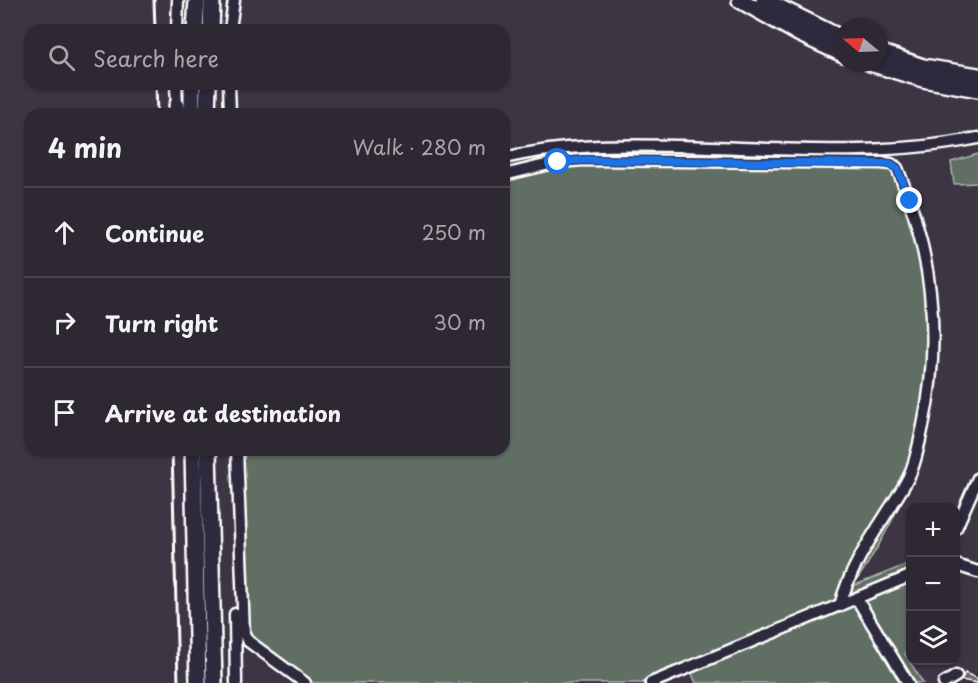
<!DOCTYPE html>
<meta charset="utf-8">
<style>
body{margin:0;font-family:"Playpen Sans",sans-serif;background:#3a343f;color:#f1f3f6}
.controls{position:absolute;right:18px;bottom:18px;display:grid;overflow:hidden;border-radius:12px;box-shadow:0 2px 4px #0004}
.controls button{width:54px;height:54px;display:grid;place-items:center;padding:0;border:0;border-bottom:2px solid #49444e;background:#2e2833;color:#f1f3f6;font:30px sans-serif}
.compass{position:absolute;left:834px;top:18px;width:54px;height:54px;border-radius:50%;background:#2e2833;box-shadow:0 2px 4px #0004;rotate:289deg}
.stop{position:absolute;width:18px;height:18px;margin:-14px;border:4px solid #1a73e8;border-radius:50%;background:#fff}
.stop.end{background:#1a73e8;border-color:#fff;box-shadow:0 2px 6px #0008}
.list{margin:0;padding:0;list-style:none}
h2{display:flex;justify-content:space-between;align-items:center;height:78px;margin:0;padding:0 24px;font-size:26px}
h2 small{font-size:20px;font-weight:400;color:#a7a6ac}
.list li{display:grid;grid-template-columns:39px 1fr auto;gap:18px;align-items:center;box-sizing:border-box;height:90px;padding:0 24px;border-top:2px solid #49444e}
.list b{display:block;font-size:22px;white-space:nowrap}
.list em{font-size:20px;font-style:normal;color:#a7a6ac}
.icon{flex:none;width:33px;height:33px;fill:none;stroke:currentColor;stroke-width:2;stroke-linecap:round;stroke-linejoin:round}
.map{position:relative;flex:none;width:978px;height:683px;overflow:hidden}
.search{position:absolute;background:#2e2833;box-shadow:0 2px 4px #0004;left:24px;top:24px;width:486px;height:66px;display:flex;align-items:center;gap:15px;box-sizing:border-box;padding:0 21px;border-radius:18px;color:#a7a6ac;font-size:22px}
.panel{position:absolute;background:#2e2833;box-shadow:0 2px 4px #0004;left:24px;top:108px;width:486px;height:348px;border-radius:18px}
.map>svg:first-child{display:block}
.green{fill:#606e64;stroke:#b0b6b2;stroke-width:1.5}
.building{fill:#756362;stroke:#fff;stroke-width:1.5;filter:url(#shadow)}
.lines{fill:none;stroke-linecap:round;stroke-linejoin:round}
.minor-casing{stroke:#fff;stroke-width:15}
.highway-casing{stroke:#fff;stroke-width:20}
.minor{stroke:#2f2a3d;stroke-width:10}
.highway{stroke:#2f2a3d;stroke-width:15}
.rail{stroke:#fff;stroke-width:3}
.route{stroke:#1a73e8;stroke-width:8}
</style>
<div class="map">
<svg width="978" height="683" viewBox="0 0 978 683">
<defs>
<filter id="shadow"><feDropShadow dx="4.5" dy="2.5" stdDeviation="3" flood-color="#0009"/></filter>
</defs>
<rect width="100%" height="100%" fill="#3d3544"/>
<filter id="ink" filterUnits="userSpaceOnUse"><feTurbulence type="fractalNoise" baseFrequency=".0167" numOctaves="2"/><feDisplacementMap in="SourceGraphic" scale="12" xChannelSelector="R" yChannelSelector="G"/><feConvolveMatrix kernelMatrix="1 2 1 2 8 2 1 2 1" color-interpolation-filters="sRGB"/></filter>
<g filter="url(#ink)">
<g class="green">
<polygon points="978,154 978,183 954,184 951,162"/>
<path d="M899,160C961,317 949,446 853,586L910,563V641L905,654L923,683H696L688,665L642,683H298L239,638L234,450H504V171L549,161Z"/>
</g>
<polygon class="building" points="965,673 978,679 978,683 961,680"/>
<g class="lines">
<defs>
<g id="minor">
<polyline points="177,30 178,0"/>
<polyline points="230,30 234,0"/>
<polyline points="176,84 177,106"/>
<polyline points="229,84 230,114"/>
<path d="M504,158C562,144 618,145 677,146C777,148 879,158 978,138"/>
<path d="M504,175L558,162L584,160L881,163L891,164L897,168C932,251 942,338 923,426C919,443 915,467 906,482C883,522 851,561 840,606"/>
<polyline points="237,450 244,634 248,641 305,683"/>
<polyline points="956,528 978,478"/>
<polyline points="956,565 978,572"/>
<polyline points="857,599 908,683"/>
<polyline points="235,614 236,683"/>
<polyline points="651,683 910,576"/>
<polyline points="944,683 956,676"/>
</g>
<g id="highway">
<polyline points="740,0 800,34 843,54"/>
<polyline points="764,0 843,39"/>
<polyline points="195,30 197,0"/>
<polyline points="211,30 212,0"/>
<polyline points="879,52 923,67 978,76"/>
<polyline points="870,63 923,79 978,89"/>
<polyline points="177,106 177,114"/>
<polyline points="192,114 192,84"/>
<polyline points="207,114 208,84"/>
<polyline points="193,450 198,683"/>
<polyline points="208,450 214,683"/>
</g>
</defs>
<use href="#minor" class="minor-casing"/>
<use href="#highway" class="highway-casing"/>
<use href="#minor" class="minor"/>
<use href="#highway" class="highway"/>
<g class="rail">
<polyline points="154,0 155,30"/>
<polyline points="156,84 157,114"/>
<polyline points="172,450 178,683"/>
</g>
</g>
</g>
<g class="lines" filter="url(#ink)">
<polyline class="route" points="558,162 585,160 891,164 897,168 910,201"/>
</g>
</svg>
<div class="controls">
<button>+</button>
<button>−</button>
<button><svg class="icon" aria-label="layers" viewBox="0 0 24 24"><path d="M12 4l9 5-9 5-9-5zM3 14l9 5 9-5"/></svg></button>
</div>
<svg class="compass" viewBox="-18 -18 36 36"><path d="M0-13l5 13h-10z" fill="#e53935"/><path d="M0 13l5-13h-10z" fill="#a7a6ac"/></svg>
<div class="stop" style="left:558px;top:162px"></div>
<div class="stop end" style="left:910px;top:201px"></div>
<div class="search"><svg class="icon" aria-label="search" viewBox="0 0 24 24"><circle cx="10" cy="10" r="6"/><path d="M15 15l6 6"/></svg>Search here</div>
<section class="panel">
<h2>4 min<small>Walk · 280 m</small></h2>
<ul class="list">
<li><svg class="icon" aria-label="ahead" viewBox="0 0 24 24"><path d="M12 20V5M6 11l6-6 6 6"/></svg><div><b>Continue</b></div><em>250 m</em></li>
<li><svg class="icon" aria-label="right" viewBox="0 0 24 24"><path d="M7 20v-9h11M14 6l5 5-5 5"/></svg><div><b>Turn right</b></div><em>30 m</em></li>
<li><svg class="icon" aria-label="arrive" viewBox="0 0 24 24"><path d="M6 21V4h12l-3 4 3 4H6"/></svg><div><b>Arrive at destination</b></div></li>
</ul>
</section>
</div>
